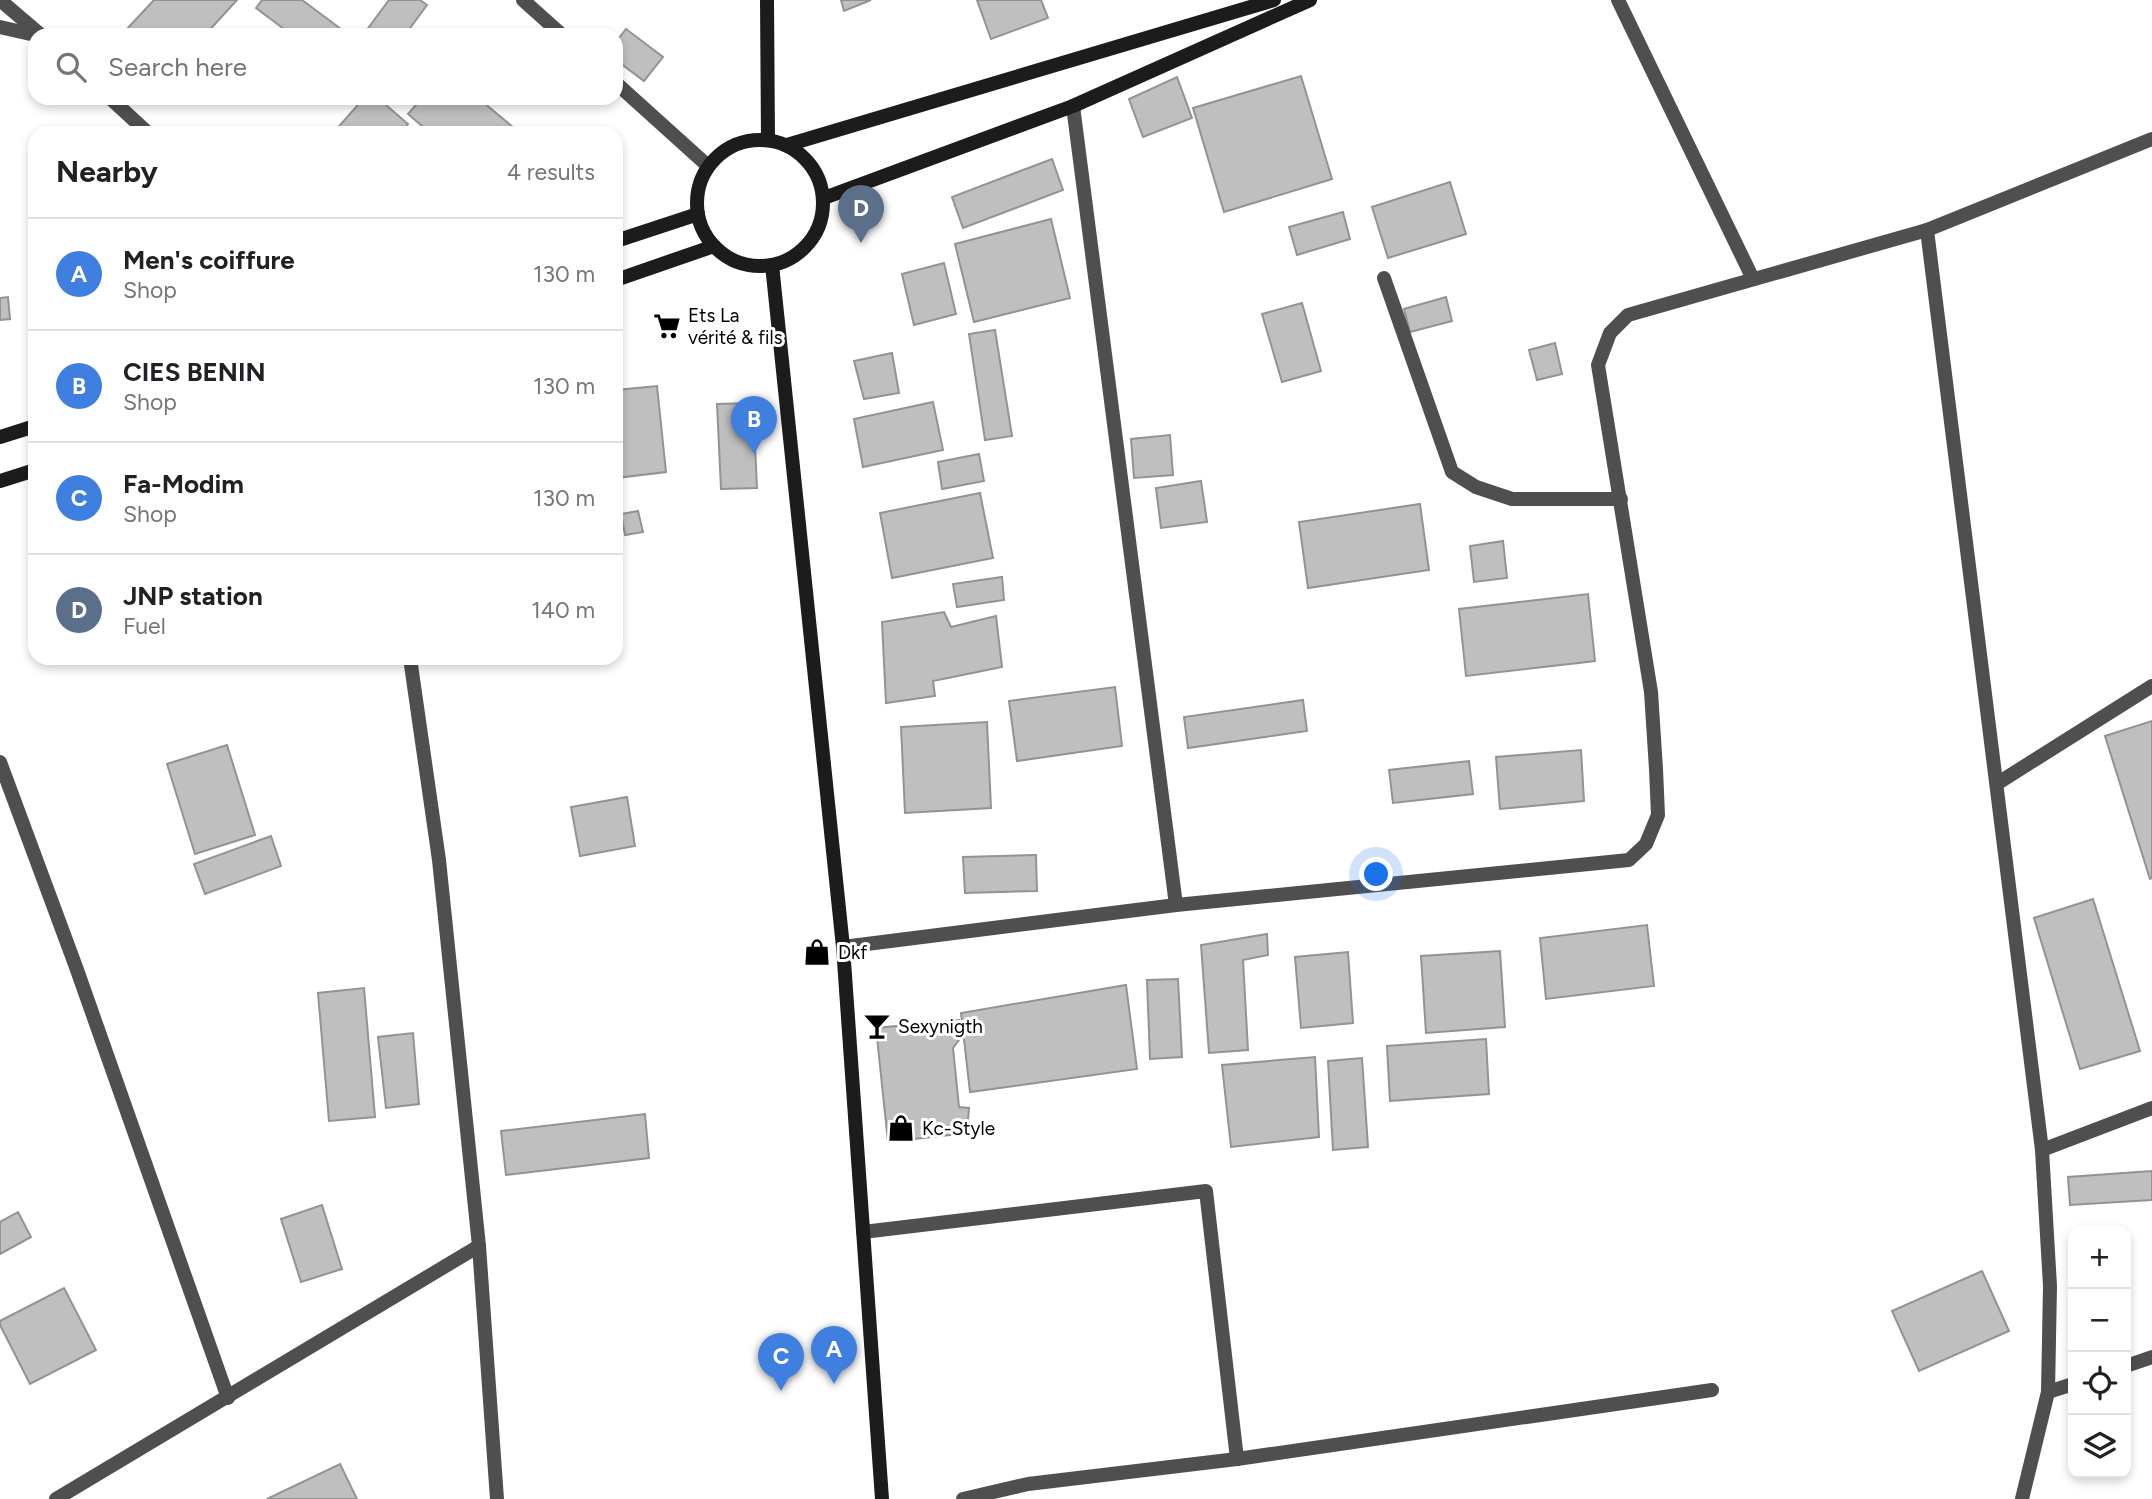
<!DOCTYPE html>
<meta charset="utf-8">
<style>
body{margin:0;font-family:Figtree,sans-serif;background:#f6f6f6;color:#202124}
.controls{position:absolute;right:21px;bottom:21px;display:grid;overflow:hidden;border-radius:14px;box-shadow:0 4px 10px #0003}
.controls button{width:63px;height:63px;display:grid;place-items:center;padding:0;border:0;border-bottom:2px solid #e0e0e0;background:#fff;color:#202124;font:35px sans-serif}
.you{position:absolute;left:1377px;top:875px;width:24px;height:24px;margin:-18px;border:5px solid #fff;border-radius:50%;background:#1a73e8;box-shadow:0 0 0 10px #1a73e833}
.badge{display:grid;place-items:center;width:46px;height:46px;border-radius:50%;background:#111827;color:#fff;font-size:23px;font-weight:700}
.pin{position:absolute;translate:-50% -58px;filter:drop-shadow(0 2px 4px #0008)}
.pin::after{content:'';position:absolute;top:37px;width:24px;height:21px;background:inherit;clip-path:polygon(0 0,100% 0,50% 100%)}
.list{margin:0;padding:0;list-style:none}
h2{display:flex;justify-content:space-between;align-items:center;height:91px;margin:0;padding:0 28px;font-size:30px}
h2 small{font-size:23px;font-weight:400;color:#757577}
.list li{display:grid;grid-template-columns:46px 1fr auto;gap:21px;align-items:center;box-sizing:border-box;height:112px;padding:0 28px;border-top:2px solid #e0e0e0}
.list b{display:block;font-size:26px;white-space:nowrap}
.list p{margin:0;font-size:23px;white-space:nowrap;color:#757577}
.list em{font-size:23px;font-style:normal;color:#757577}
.icon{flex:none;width:38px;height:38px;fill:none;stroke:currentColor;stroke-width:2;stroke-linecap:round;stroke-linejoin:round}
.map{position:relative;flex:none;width:2152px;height:1499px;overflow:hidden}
.search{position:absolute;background:#fff;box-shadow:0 4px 10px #0003;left:28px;top:28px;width:595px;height:77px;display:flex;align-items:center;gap:18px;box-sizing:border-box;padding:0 24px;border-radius:21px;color:#757577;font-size:26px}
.panel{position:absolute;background:#fff;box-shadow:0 4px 10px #0003;left:28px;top:126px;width:595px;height:539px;border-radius:21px}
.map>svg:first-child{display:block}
.building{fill:#bfbfbf;stroke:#939393;stroke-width:2}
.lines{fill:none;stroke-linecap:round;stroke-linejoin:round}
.street{stroke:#4f4f4f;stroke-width:14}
.secondary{stroke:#1c1c1c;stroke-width:14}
.labels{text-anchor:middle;stroke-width:6;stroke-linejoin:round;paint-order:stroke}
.poi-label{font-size:19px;fill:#000;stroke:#fff;text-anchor:start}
</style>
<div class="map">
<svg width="2152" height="1499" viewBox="0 0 2152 1499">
<rect width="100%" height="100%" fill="#fff"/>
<g class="building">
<polygon points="154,0 237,0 205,35 129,35 125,31"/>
<polygon points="262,0 302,0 349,35 292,35 256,8"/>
<polygon points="389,0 420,0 427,5 405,35 363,35"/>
<polygon points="841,0 871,0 844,11"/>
<polygon points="977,0 1041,0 1048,18 991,39"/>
<polygon points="626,29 663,57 644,81 616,60 616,42"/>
<polygon points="1301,76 1332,179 1224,212 1193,108"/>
<polygon points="1177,77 1192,118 1143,137 1129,99"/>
<polygon points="364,98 378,98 408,124 400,133 333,133"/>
<polygon points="422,98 478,98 520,133 430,133 408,114"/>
<polygon points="1052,159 1063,190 963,228 952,197"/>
<polygon points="1450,182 1466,234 1388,258 1372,207"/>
<polygon points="1343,212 1350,239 1297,255 1289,227"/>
<polygon points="1051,219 1070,298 974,322 955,244"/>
<polygon points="944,263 956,314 914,325 902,274"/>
<polygon points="8,297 10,319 0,320 0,298"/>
<polygon points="1446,297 1452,321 1410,332 1404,309"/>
<polygon points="1302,303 1321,371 1282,382 1262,314"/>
<polygon points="995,330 1012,436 985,440 969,334"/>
<polygon points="1555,343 1562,374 1537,380 1529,350"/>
<polygon points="892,353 899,393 864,399 854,361"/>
<polygon points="657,386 666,472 616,478 616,390"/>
<polygon points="933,402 943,450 863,467 854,419"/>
<polygon points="753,403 757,488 721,489 717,404"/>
<polygon points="1170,435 1173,475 1134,478 1131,439"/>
<polygon points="979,454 984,481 942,489 938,462"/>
<polygon points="1201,481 1207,522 1161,528 1156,488"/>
<polygon points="980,493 993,558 892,578 880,513"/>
<polygon points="1420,504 1429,570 1308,588 1299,522"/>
<polygon points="638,511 643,532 625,535 621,514"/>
<polygon points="1503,541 1507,578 1474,582 1470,546"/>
<polygon points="1002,577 1004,600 957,607 953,584"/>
<polygon points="1588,594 1595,661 1466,676 1459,609"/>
<polygon points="944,612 951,627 996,616 1002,667 933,681 935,696 886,703 882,622"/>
<polygon points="1115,687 1122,746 1017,761 1009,701"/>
<polygon points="1303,700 1307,731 1188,748 1184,717"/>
<polygon points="2152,721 2152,878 2150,879 2105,736"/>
<polygon points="987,722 991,808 905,813 901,727"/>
<polygon points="227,745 255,835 195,854 167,764"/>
<polygon points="1581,750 1584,801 1500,809 1496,757"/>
<polygon points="1469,761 1473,794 1393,803 1389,770"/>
<polygon points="627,797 635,846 580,856 571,807"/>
<polygon points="271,836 281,866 205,894 194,864"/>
<polygon points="1036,855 1037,891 965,893 963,857"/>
<polygon points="2093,899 2140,1051 2080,1069 2034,918"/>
<polygon points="1647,925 1654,986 1546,999 1540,938"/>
<polygon points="1267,934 1268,955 1243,960 1248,1050 1209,1053 1201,945"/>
<polygon points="1500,951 1505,1027 1426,1033 1421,956"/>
<polygon points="1348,952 1353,1023 1301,1028 1295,957"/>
<polygon points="1178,979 1182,1057 1150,1059 1147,980"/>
<polygon points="1126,985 1137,1069 970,1092 961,1013"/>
<polygon points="364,988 375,1117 329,1121 318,993"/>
<polygon points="959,1020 959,1040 953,1048 959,1107 969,1108 967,1133 888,1142 876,1028"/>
<polygon points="413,1033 419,1104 386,1108 378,1037"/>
<polygon points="1486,1039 1489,1094 1390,1101 1387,1046"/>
<polygon points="1315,1057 1319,1137 1231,1147 1222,1065"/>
<polygon points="1362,1058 1368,1147 1333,1150 1328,1061"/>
<polygon points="645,1114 649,1158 506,1175 501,1131"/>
<polygon points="2152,1171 2152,1200 2070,1205 2068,1177"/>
<polygon points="322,1205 342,1269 301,1282 281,1219"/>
<polygon points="18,1212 31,1237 0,1254 0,1222"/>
<polygon points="1982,1271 2009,1331 1919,1371 1892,1311"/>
<polygon points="64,1288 96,1350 30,1384 0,1325 0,1321"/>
<polygon points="340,1464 357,1499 267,1499"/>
</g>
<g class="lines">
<g class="street">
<polyline points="0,0 41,35"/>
<polyline points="523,0 562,35"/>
<polyline points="1618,0 1753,279"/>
<polyline points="0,27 35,35"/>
<polyline points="616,83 708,166"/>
<polyline points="110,98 148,133"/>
<polyline points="1073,106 1176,905"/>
<polyline points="1927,230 2042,1150 2050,1286 2048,1392 2022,1499"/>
<polyline points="1384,278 1452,472 1476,487 1512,499 1621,499"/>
<polyline points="410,658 439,860 479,1246 497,1499"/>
<polyline points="0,762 76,967 228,1398"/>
<polyline points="1998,783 2152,686"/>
<polyline points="843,947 1176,905 1629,860 1646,844 1658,815 1656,769 1651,692 1598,365 1610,333 1628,315 1927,230 2152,139"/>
<polyline points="2042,1150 2152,1108"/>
<polyline points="863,1232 1206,1191 1237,1459"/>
<polyline points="2126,1366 2152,1357"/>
<polyline points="2048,1392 2073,1384"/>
<polyline points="56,1499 479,1246"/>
<polyline points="963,1499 1028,1484 1237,1459 1712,1390"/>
</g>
<g class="secondary">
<polyline points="767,0 768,139"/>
<circle cx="760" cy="203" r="63"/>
<polyline points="787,145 1274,0"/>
<polyline points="824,198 1073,106 1310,0"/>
<polyline points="616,241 698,214"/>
<polyline points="772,265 843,947 882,1499"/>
<polyline points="616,280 714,246"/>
<polyline points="0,437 35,426"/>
<polyline points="0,481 35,470"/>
</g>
</g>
<defs>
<symbol id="supermarket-bare" viewBox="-9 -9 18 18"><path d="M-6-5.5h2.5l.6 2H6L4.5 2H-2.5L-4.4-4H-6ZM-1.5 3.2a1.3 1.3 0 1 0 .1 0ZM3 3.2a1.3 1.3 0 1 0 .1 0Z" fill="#000" stroke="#fff" stroke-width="2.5" paint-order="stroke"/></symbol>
<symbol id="shop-bare" viewBox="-9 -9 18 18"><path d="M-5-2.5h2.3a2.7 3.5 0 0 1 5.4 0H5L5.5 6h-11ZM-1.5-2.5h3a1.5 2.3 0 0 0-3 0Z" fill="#000" stroke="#fff" stroke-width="2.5" paint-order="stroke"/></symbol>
<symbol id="bar-bare" viewBox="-9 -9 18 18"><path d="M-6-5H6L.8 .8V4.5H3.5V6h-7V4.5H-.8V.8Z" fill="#000" stroke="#fff" stroke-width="2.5" paint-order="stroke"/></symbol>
</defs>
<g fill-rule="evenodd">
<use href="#supermarket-bare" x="648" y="307" width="38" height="38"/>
<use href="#shop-bare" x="798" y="933" width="38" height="38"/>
<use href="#bar-bare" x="858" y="1007" width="38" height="38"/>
<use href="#shop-bare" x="882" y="1109" width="38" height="38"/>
</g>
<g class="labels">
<g class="poi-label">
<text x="688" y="322">Ets La<tspan x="688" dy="22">vérité &amp; fils</tspan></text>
<text x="838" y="959">Dkf</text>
<text x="898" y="1033">Sexynigth</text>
<text x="922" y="1135">Kc-Style</text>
</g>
</g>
</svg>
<div class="controls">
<button>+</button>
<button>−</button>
<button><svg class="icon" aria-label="locate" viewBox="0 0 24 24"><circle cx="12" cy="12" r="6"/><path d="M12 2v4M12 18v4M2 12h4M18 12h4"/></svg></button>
<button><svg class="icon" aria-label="layers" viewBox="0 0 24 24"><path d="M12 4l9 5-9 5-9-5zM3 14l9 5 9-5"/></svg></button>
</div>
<div class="you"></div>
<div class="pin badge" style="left:834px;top:1384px;background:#3f7fe0">A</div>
<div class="pin badge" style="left:754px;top:454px;background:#3f7fe0">B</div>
<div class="pin badge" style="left:781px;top:1391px;background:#3f7fe0">C</div>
<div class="pin badge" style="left:861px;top:243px;background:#5c6f8a">D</div>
<div class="search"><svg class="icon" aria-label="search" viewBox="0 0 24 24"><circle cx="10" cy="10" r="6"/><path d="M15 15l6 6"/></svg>Search here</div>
<section class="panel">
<h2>Nearby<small>4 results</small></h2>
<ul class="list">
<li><span class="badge" style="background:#3f7fe0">A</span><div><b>Men's coiffure</b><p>Shop</p></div><em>130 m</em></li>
<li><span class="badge" style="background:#3f7fe0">B</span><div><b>CIES BENIN</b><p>Shop</p></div><em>130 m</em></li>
<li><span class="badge" style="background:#3f7fe0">C</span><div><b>Fa-Modim</b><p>Shop</p></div><em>130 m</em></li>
<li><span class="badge" style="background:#5c6f8a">D</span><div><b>JNP station</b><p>Fuel</p></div><em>140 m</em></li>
</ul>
</section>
</div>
